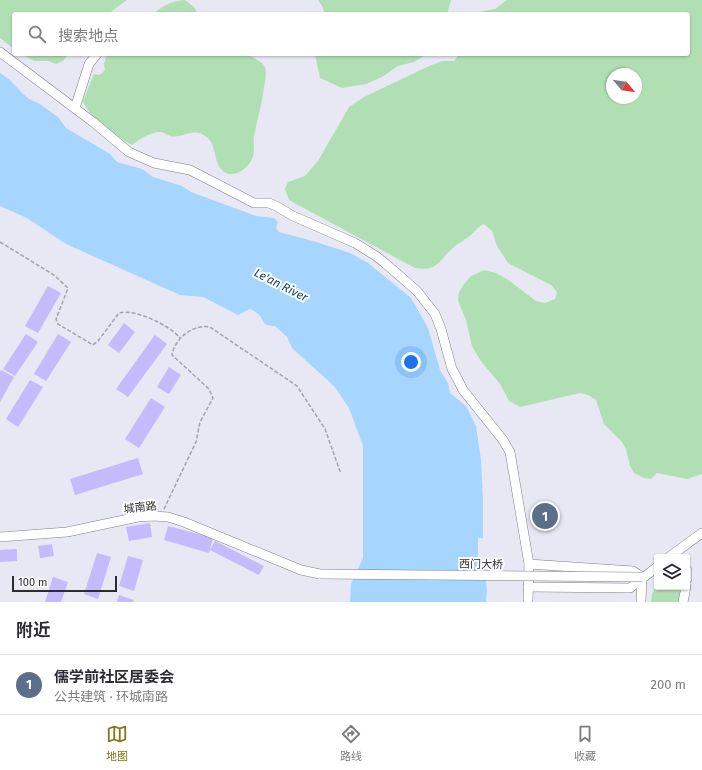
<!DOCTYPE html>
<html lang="zh">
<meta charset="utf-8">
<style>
body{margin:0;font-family:"Fira Sans","Noto Sans SC",sans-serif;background:#f7f7f7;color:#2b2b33}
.controls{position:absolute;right:12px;bottom:12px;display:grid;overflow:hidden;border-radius:4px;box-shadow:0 1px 3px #0004}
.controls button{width:36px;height:36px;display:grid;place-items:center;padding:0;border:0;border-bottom:1px solid #e1e1e2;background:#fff;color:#2b2b33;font:20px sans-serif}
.compass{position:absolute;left:606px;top:68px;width:36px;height:36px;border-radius:50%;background:#fff;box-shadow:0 1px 3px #0004;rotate:119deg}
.scale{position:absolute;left:12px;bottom:10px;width:105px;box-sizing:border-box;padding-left:4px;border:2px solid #2c2c30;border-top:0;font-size:11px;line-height:14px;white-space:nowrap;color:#2c2c30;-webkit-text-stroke:3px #fff;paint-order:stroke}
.you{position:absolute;left:411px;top:362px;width:14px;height:14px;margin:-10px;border:3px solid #fff;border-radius:50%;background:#1a73e8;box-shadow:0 0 0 6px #1a73e833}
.badge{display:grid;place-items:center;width:26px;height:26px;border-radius:50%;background:#877619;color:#fff;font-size:13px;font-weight:700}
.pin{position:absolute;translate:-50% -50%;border:2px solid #fff;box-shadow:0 1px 4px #0006}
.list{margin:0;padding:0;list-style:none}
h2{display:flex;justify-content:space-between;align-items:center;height:52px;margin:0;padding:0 16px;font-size:17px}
h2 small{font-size:13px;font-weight:400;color:#7c7c81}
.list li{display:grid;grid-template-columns:26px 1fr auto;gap:12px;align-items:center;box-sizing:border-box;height:60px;padding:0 16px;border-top:1px solid #e1e1e2}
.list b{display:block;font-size:15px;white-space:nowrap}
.list p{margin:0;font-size:13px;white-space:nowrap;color:#7c7c81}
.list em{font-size:13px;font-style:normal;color:#7c7c81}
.icon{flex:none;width:22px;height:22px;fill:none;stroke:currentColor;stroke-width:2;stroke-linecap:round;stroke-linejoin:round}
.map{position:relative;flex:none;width:702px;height:602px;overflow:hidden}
.search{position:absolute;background:#fff;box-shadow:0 1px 3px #0004;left:12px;right:12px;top:12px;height:44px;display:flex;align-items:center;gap:10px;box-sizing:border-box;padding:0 14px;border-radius:4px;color:#7c7c81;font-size:15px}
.sheet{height:112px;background:#fff}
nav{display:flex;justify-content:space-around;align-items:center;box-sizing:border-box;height:56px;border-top:1px solid #e1e1e2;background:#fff;font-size:11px;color:#7c7c81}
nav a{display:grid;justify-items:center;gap:2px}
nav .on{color:#877619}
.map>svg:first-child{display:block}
.green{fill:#b1dfb4;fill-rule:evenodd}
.water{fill:#a6d6fd}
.building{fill:#c4bafc}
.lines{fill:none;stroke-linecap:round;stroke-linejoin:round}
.minor-casing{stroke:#7d7e88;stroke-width:10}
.path{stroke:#a2a2ab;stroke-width:1.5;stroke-dasharray:4 2;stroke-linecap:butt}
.minor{stroke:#fff;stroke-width:9}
.minor-bridge-casing{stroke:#7d7e88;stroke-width:10;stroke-linecap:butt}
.minor-bridge{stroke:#fff;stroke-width:9}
.labels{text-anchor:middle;stroke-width:4;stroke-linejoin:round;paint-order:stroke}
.street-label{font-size:11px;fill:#2c2c30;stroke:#fff}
.water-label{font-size:12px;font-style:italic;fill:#1b4868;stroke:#fff}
</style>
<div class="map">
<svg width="702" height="602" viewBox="0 0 702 602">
<rect width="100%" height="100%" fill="#e7e8f3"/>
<g class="green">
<polygon points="0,0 127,0 108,14 14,14 14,49 0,38"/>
<path d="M185,0L194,7L198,14H153C164,5 171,1 185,0Z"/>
<polygon points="318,0 451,0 447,14 325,14 322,6"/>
<path d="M507,0H702V474L687,479L657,473L651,479L644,478L634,473L630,466L626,449L622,442L604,424L596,400L588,395L580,393L520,407L509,401L500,384L480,360L472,346L466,320L458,301L459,292L464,284L471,276L484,270L496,273L507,279L536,301L545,303L555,299L557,292L551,285L508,263L497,246L492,231L484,224C477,227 474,233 467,238C463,241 458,243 454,247C439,259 439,272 415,268L289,200L285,189L288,182L305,176L318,161L349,107L364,97L429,66L442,61H454L459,54H688V14H477L479,12L495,9ZM612,74H636V98H612Z"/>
<polygon points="21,54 69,54 63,61 56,64 48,61 34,61"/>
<path d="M107,54H246C267,64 268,65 264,88C262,104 257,120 254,136C253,142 255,151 253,157C249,168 233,181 222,170C213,161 217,143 205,136C192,127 183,139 170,136C167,135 165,133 162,132C152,131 139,139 132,145C114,134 91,121 83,101L94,74L100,75L105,70L104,64Z"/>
<polygon points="315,54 427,54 414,62 398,66 382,77 366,84 342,88 320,78"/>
<polygon points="657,584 657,587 682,587 679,602 651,602 652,594"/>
</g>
<path class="water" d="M0,73L10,80L22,93L29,99L40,104L58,117L66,128L110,154L117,162L142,169L153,177L182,186L191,192L256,216L274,218L278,222L276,228L279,232L313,241L350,253L368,263L411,298L428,328L440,370L448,383L450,393L466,406L476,426L481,460L483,501V538H478V560L483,561L487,590L486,602H350L351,584L363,558V446L349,408L335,387L292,348L287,337L275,326C260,326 265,319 257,313C255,311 252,310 250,309L238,315L203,297L180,295L66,244L27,218L0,206Z"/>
<g class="building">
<polygon points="48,286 61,293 38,333 25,326"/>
<polygon points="124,323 135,332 119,353 108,345"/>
<polygon points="26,334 38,342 15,376 3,369"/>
<polygon points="58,334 71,342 46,381 34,374"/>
<polygon points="155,335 167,344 128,397 116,389"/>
<polygon points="169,367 181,375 169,394 157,387"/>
<polygon points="1,370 14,377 0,402 0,372"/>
<polygon points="30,380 43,387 18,427 6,419"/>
<polygon points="151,398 165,407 139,448 125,439"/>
<polygon points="138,458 143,474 75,495 70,479"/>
<polygon points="150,523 152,537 129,541 126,527"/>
<polygon points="168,526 213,538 209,553 164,540"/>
<polygon points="215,541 264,566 259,575 210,550"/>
<polygon points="52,544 54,556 40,558 38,546"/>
<polygon points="17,549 17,561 0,562 0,550"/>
<polygon points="97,553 111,557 98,599 84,594"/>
<polygon points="128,556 143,560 134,591 119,586"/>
<polygon points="53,577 68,582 61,602 45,602"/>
<polygon points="119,595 134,600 133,602 117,602"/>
</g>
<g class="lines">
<defs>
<g id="minor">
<polyline points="0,52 93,122 129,152 154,163 190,170 254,203 269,203 276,206 293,216 355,243 376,256 386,264 417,291 435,314 441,329 452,369 457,378 463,390 503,440 510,452 529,564 528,602"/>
<polyline points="75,108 89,64 97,54"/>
<polyline points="0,537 67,532 138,517 154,516 168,517 184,522 301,570 320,574"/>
<polyline points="669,557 702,533"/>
<polyline points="529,564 633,571 642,577"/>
<polyline points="687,570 687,579"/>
<polyline points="528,587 630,588 657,567"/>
<polyline points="641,602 642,577"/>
<polyline points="683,602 686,587"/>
</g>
</defs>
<use href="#minor" class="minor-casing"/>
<g class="path">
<path d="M0,242L54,275L68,288L56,319L58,324L93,345L98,341L119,313C134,308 171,326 180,338"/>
<path d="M164,509L196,442L200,422L213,398L209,389L172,355C175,338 193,324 210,327L297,386L325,429L341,474"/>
</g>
<use href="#minor" class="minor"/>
<defs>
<polyline id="minor-bridge" points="320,574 642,577"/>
</defs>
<use href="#minor-bridge" class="minor-bridge-casing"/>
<use href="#minor-bridge" class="minor-bridge"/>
</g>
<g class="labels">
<g class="street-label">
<text transform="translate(140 507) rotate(-6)" y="4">城南路</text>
<text transform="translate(481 564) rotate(1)" y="4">西门大桥</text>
</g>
<g class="water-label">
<text transform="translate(281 285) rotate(27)" y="4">Le'an River</text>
</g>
</g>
</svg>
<div class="controls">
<button><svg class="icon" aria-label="layers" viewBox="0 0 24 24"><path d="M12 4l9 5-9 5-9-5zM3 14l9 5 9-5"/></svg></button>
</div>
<svg class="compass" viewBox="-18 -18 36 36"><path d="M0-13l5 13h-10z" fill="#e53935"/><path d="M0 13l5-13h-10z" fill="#7c7c81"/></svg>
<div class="scale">100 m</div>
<div class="you"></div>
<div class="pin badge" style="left:545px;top:516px;background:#5c6f8a">1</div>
<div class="search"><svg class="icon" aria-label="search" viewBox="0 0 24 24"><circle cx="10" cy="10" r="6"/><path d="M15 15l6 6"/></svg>搜索地点</div>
</div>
<section class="sheet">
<h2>附近<small></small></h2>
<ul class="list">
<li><span class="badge" style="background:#5c6f8a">1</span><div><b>儒学前社区居委会</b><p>公共建筑 · 环城南路</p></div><em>200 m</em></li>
</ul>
</section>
<nav>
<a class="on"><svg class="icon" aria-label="map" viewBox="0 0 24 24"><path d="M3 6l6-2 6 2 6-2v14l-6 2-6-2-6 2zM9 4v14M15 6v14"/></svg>地图</a>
<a><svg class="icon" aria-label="directions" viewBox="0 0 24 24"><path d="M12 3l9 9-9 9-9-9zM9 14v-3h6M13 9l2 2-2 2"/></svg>路线</a>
<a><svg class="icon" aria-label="saved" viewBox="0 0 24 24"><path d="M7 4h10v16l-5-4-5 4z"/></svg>收藏</a>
</nav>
